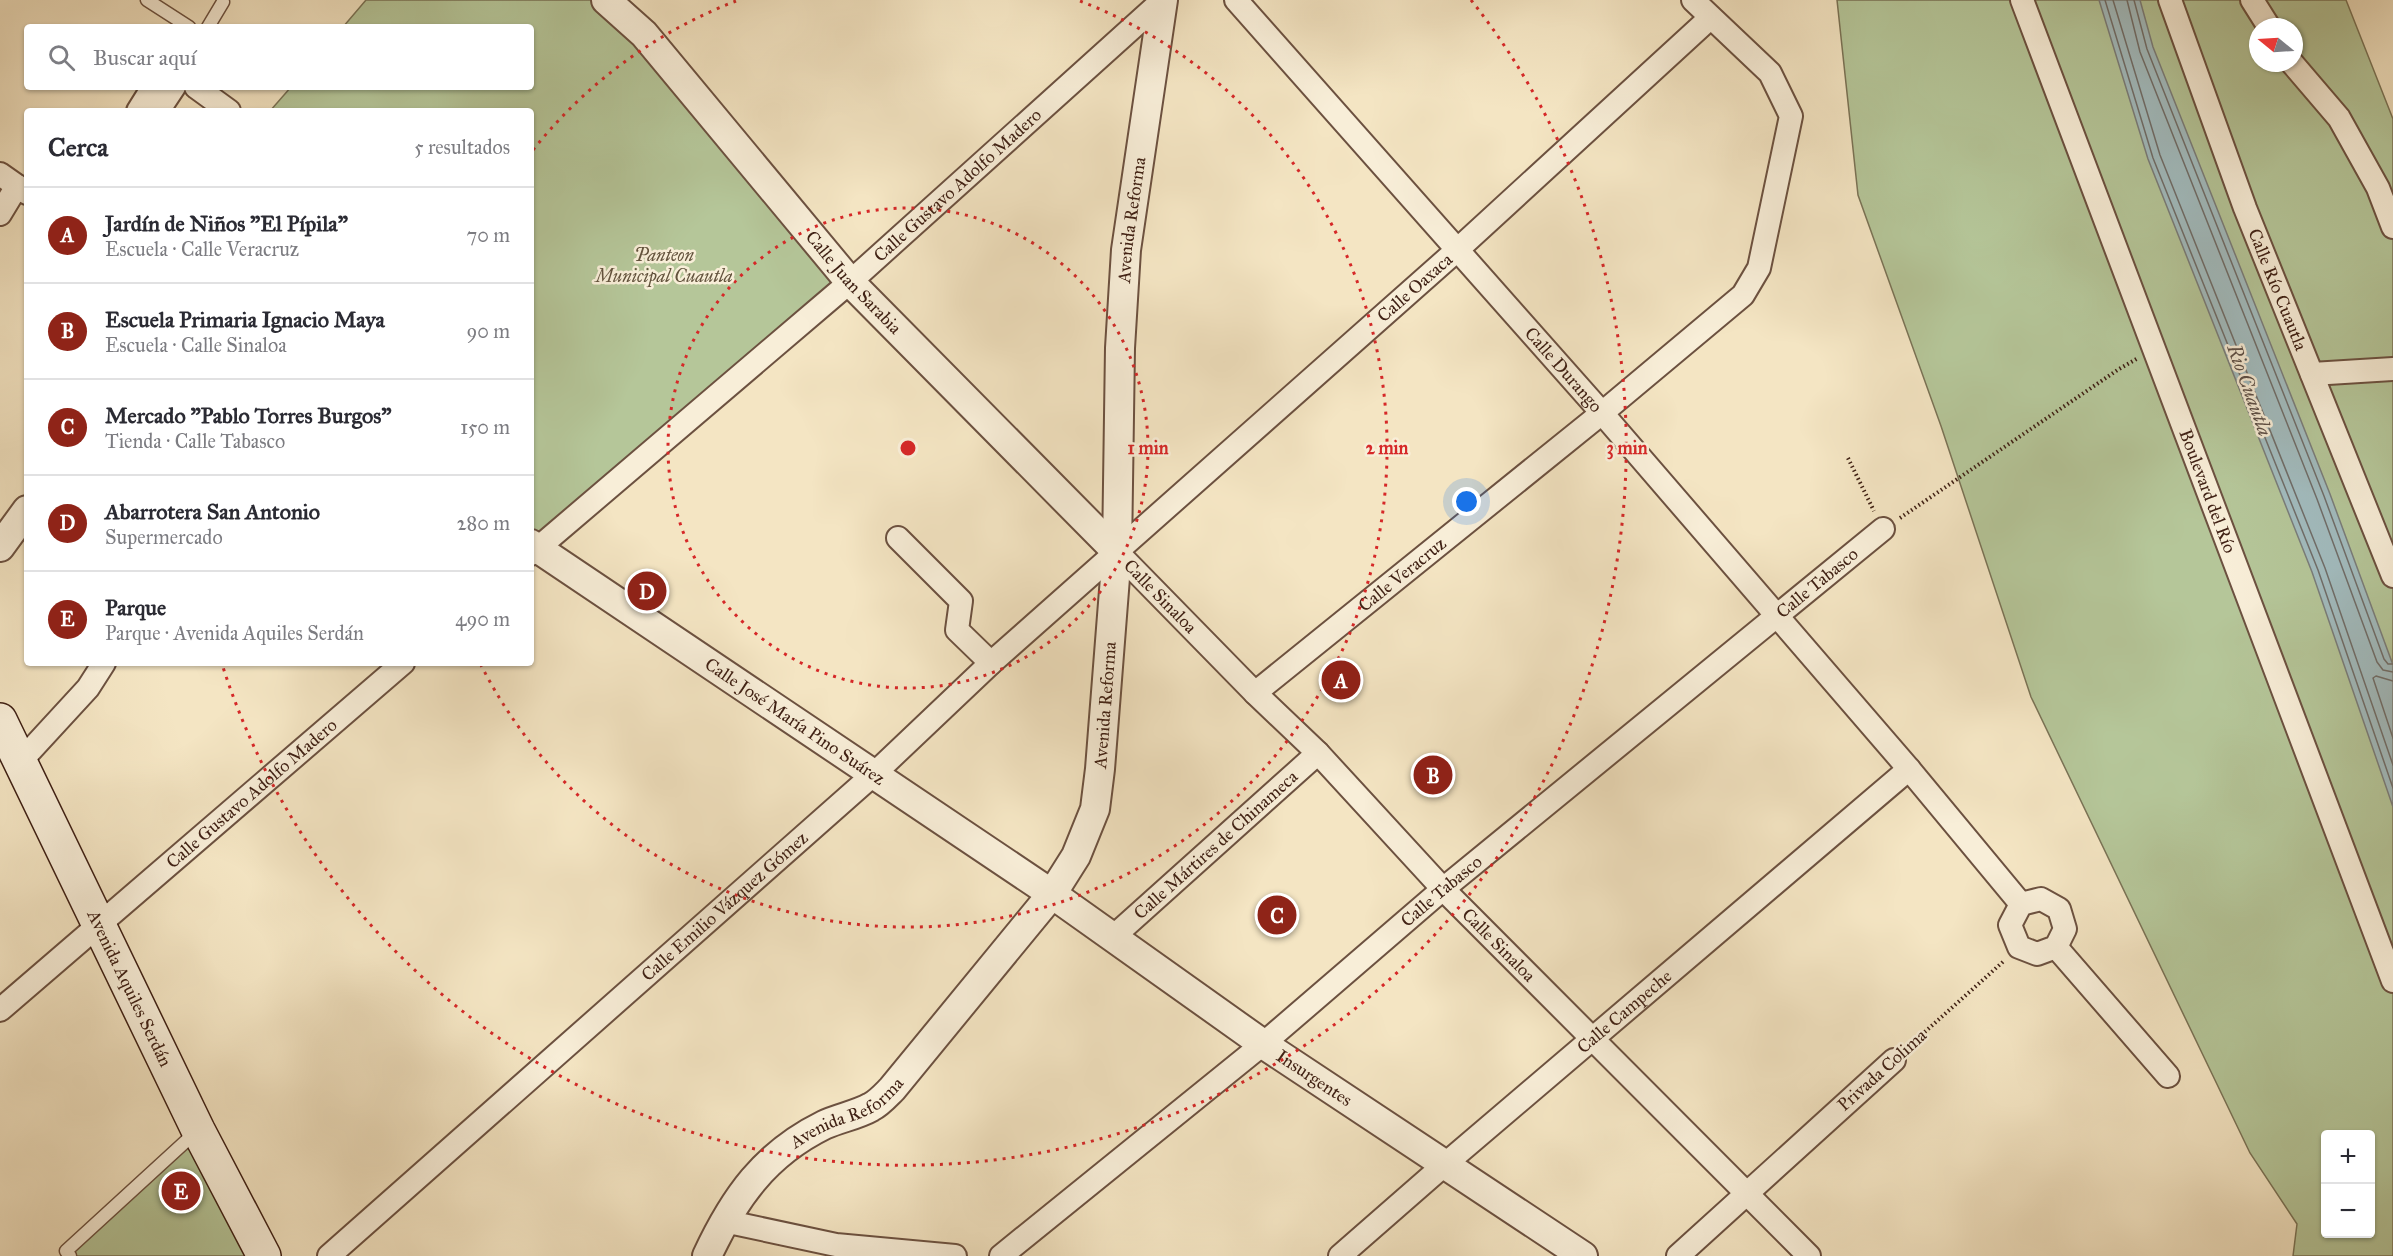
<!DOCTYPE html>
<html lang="es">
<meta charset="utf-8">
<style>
body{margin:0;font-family:"IM FELL Great Primer",serif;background:#f2f2f3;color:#2b2b33}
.controls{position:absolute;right:18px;bottom:18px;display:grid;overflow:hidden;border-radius:6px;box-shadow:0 2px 4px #0004}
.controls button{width:54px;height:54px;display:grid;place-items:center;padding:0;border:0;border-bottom:2px solid #e1e1e2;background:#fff;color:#2b2b33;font:30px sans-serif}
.compass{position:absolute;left:2249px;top:18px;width:54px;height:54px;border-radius:50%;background:#fff;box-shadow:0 2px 4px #0004;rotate:288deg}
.you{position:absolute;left:1467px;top:502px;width:21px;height:21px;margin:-15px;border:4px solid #fff;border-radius:50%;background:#1a73e8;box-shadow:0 0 0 9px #1a73e833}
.badge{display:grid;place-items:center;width:39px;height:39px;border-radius:50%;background:#8f2418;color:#fff;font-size:20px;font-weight:700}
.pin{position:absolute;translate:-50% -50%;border:3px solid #fff;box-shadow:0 2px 6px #0006}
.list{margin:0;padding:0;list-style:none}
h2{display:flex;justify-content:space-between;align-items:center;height:78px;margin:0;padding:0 24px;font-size:26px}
h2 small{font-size:20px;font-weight:400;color:#7c7c81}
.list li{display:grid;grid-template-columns:39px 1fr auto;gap:18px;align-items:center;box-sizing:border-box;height:96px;padding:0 24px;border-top:2px solid #e1e1e2}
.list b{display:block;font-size:22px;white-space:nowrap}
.list p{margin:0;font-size:20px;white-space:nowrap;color:#7c7c81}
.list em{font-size:20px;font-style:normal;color:#7c7c81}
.icon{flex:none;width:33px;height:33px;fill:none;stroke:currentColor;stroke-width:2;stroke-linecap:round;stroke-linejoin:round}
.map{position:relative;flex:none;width:2393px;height:1256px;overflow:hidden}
.search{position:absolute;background:#fff;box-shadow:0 2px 4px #0004;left:24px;top:24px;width:510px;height:66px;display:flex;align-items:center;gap:15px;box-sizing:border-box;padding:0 21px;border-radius:6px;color:#7c7c81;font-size:22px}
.panel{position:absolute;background:#fff;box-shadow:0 2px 4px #0004;left:24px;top:108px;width:510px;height:558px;border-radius:6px}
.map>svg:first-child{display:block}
.green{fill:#b5c699;stroke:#7a7356;stroke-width:1.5;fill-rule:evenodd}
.water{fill:#a2bcbf;stroke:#7a7e7b;stroke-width:1.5}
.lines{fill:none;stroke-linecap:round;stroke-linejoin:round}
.shore{stroke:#706e6a;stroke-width:1.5}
.service-casing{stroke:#6c5140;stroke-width:15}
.minor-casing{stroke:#6c5140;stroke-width:26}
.tertiary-casing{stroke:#6c5140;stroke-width:32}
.secondary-casing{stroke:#3f2014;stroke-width:36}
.path{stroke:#3f2014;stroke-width:4;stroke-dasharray:1.5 3;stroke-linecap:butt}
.service{stroke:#f8eed8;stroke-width:12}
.minor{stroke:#f8eed8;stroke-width:22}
.tertiary{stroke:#f8eed8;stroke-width:28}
.secondary{stroke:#f8eed8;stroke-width:33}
.ring{fill:none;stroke:#d62828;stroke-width:3;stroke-dasharray:3 6}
.labels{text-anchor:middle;stroke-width:5;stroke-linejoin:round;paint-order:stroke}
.street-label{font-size:18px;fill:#3f2014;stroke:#f8eed8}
.park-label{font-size:18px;font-style:italic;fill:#62523c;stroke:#f8eed8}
.water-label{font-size:20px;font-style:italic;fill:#5d4f47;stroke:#f8eed8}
.centre{fill:#d62828;stroke:#f8eed8;stroke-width:3}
.ring-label{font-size:18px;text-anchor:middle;font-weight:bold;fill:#d62828;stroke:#f8eed8;stroke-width:5;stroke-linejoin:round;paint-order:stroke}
</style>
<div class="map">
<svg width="2393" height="1256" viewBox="0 0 2393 1256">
<rect width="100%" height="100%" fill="#f4e5c3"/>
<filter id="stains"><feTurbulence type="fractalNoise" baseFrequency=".00333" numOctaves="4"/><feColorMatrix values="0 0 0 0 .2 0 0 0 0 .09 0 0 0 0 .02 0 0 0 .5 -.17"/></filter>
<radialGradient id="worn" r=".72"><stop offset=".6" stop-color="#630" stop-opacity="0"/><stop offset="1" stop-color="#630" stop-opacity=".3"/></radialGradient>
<g class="green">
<polygon points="366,0 606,0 850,282 531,544 531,111 270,111 291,87 531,87 531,27 343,27"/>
<path d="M1837,0H2346L2393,119V1256H2293L2297,1224L2250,1153L2031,697L1941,426L1858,195ZM2258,27H2294V63H2258ZM2326,1134H2370V1234H2326Z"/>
<polygon points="198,1130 264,1256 70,1256"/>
</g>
<polygon class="water" points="2099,0 2140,0 2153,47 2330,494 2393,665 2393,807 2312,572 2148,159"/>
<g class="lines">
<g class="shore">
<polyline points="2105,0 2153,158 2318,570 2393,788"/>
<polyline points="2113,0 2160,155 2325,568 2393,765"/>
<polyline points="2127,0 2140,52 2317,499 2377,662 2383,670 2393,672"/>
<polyline points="2134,0 2147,49 2324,496 2384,659 2388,664 2393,664"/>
<polyline points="2393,681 2376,676 2373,678 2393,738"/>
</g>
<defs>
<g id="service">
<polyline points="147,0 189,27"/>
<polyline points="208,27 223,2"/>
<polyline points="70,1256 66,1251 197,1131"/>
</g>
<g id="minor">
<path id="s1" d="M1236,0L1602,413L1909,769L2021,904"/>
<path id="s2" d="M2022,0L2393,981"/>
<path id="s3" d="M2170,0L2245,208L2393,576"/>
<polyline points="2252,0 2269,27"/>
<polyline points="2292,63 2339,118 2378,188 2393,227"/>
<polyline points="196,87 229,111"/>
<polyline points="138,111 153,87"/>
<polyline points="158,111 174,87"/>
<polyline points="0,174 27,193"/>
<polyline points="0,214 17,186"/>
<polyline points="2312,374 2393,369"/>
<polyline points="898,538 961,601 957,630 991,663"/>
<path id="s4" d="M1117,552L1255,693L1318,753L1443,889L1809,1256"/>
<path id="s5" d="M531,554L850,282L1163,0"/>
<path id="s6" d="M1255,693L1602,413L1743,295L1759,268L1791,116L1770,73L1693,0"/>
<polyline points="19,763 88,688 104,663"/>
<polygon points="2041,899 2059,909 2065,929 2056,947 2037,954 2019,947 2010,925 2021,904"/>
<path id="s7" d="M1113,937L1318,753"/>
<polyline points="2056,947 2168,1076"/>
<path id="s8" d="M0,1010L403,663"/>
<polyline points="724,1221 836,1245 955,1256"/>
<path id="s9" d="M329,1256L874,774L991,663L1456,251L1710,18"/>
<path id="s10" d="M1001,1256L1263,1044L1443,889L1883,529"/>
<path id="s11" d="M1340,1256L1443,1166L1909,769"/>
<polyline points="1678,1256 1894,1060"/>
</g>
<g id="tertiary">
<path id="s12" d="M606,0L644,34L850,282L1117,552"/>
<path id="s13" d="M531,544L1052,894L1263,1044L1583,1256"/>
<polyline points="0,547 27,510"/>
<path id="s14" d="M707,1256C734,1198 765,1154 824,1125C839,1118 857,1115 871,1107C879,1103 886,1095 892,1089L1052,894L1076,856L1095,809L1100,769L1117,552L1120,348L1126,250L1163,0"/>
</g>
<g id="secondary">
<path id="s15" d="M0,720L198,1130L264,1256"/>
</g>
</defs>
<use href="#service" class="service-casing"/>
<use href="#minor" class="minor-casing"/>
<use href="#tertiary" class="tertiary-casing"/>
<use href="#secondary" class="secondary-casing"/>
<g class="path">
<polyline points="1848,458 1874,511"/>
<polyline points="1900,518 2119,369 2138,358"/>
<polyline points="1908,1047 2005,960"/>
</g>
<use href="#service" class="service"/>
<use href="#minor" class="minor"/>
<use href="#tertiary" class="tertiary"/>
<use href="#secondary" class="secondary"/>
</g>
<g class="ring">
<circle cx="908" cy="448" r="240"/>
<path d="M533 150A479 479 0 0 1 736 1M1080 1A479 479 0 1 1 481 665"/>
<path d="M1471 0A719 719 0 1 1 222 664"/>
</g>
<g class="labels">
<g class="street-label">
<text dy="6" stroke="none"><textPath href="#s5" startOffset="564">Calle Gustavo Adolfo Madero</textPath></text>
<text dy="6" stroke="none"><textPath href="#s14" startOffset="1196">Avenida Reforma</textPath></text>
<text dy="6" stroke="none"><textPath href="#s12" startOffset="376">Calle Juan Sarabia</textPath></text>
<text dy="6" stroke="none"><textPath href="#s9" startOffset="1455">Calle Oaxaca</textPath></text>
<text dy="6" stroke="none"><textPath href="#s3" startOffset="309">Calle Río Cuautla</textPath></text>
<text dy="6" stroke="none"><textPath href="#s1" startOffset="494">Calle Durango</textPath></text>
<text dy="6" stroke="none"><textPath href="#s2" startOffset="525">Boulevard del Río</textPath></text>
<text dy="6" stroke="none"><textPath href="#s6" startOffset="189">Calle Veracruz</textPath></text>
<text dy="6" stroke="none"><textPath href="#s10" startOffset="1058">Calle Tabasco</textPath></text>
<text dy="6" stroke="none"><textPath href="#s4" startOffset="62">Calle Sinaloa</textPath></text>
<text dy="6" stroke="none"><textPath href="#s14" startOffset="710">Avenida Reforma</textPath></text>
<text dy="6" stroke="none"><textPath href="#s13" startOffset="318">Calle José María Pino Suárez</textPath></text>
<text dy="6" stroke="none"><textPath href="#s8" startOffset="332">Calle Gustavo Adolfo Madero</textPath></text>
<text dy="6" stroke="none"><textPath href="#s7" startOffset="138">Calle Mártires de Chinameca</textPath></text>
<text dy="6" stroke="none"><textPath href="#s10" startOffset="572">Calle Tabasco</textPath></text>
<text dy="6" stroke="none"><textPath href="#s9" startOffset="528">Calle Emilio Vázquez Gómez</textPath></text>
<text dy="6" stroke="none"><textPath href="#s4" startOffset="548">Calle Sinaloa</textPath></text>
<text dy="6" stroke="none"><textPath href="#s15" startOffset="298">Avenida Aquiles Serdán</textPath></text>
<text dy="6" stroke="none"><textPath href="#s11" startOffset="375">Calle Campeche</textPath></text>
<text transform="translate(1882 1070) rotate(-42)" y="6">Privada Colima</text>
<text dy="6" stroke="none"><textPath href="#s13" startOffset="948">Insurgentes</textPath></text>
<text dy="6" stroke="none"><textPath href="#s14" startOffset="206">Avenida Reforma</textPath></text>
</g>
<g class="park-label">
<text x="664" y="261">Panteon<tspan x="664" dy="21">Municipal Cuautla</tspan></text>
</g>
<g class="water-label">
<text transform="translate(2250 390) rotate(70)" y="7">Rio Cuautla</text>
</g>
</g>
<circle cx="908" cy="448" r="9" class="centre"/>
<g class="ring-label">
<text x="1148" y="454">1 min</text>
<text x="1387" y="454">2 min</text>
<text x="1627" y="454">3 min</text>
</g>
<rect width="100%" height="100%" filter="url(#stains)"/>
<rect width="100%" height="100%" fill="url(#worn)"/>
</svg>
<div class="controls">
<button>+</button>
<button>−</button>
</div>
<svg class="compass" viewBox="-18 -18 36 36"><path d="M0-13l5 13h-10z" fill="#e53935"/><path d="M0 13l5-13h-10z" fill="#7c7c81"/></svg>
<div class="you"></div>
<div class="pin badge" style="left:1341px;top:680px">A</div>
<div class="pin badge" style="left:1433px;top:775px">B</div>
<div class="pin badge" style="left:1277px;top:915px">C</div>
<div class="pin badge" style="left:647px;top:591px">D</div>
<div class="pin badge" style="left:181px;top:1191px">E</div>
<div class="search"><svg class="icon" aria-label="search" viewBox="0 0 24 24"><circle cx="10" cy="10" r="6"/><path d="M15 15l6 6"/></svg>Buscar aquí</div>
<section class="panel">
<h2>Cerca<small>5 resultados</small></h2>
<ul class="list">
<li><span class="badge">A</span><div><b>Jardín de Niños &quot;El Pípila&quot;</b><p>Escuela · Calle Veracruz</p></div><em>70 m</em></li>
<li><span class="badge">B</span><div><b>Escuela Primaria Ignacio Maya</b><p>Escuela · Calle Sinaloa</p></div><em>90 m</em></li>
<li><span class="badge">C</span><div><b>Mercado &quot;Pablo Torres Burgos&quot;</b><p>Tienda · Calle Tabasco</p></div><em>150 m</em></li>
<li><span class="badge">D</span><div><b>Abarrotera San Antonio</b><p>Supermercado</p></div><em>280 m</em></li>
<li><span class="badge">E</span><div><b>Parque</b><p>Parque · Avenida Aquiles Serdán</p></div><em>490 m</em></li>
</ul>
</section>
</div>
